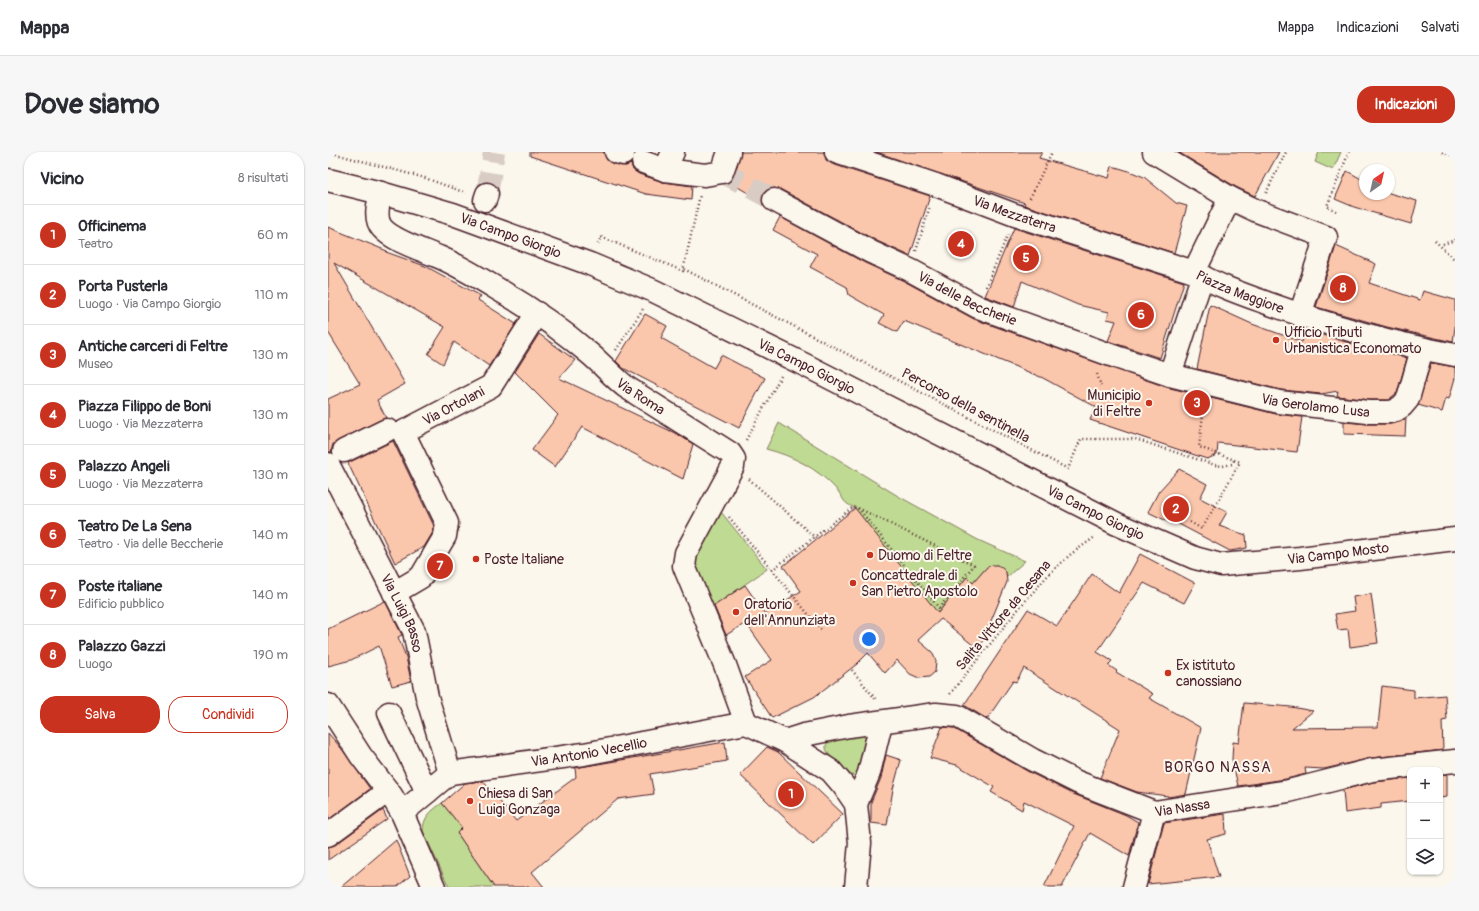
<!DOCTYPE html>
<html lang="it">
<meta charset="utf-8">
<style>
body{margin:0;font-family:Pangolin,sans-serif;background:#f7f7f7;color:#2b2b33}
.controls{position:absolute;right:12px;bottom:12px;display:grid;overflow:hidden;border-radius:8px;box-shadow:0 1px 3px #0004}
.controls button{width:36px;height:36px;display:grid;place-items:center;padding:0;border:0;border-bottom:1px solid #e1e1e2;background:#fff;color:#2b2b33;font:20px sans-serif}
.compass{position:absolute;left:1031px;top:12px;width:36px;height:36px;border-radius:50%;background:#fff;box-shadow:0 1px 3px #0004;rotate:34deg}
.you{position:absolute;left:541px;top:487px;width:14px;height:14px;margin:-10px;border:3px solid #fff;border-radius:50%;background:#1a73e8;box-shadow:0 0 0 6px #1a73e833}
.badge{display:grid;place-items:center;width:26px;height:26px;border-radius:50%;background:#c8321e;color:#fff;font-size:13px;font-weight:700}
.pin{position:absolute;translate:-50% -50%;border:2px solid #fff;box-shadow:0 1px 4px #0006}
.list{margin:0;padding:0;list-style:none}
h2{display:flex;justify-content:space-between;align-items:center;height:52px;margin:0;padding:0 16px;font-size:17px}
h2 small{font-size:13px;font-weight:400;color:#7c7c81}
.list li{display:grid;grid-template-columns:26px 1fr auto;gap:12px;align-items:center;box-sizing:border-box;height:60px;padding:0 16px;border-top:1px solid #e1e1e2}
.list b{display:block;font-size:15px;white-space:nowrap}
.list p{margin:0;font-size:13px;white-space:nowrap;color:#7c7c81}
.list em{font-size:13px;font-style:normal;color:#7c7c81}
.actions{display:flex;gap:8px;padding:12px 16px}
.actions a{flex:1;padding:9px 0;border:1px solid #c8321e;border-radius:16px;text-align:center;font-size:14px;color:#c8321e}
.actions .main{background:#c8321e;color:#fff}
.icon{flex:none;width:22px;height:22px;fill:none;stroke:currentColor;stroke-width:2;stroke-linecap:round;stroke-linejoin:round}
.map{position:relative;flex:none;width:1127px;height:735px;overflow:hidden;border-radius:16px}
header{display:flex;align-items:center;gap:24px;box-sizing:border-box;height:56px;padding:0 20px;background:#fff;border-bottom:1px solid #e1e1e2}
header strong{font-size:19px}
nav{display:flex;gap:22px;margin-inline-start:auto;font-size:14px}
.intro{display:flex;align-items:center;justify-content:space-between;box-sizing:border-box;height:96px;padding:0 24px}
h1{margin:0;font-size:28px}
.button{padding:10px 18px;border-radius:16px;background:#c8321e;color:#fff;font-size:14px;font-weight:700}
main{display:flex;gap:24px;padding:0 24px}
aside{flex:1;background:#fff;border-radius:16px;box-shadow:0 1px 3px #0004}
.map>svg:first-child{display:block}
.green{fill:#bfda92;stroke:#847c5e}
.building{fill:#fbc7ac;stroke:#4a1f2b}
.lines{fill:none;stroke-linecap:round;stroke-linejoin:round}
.minor-tunnel{stroke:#d8ccc5;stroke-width:22;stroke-dasharray:22 11;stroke-linecap:butt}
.minor-casing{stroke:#4a1f2b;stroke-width:25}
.path{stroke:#4a1f2b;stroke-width:2.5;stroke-dasharray:1 3;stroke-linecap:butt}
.minor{stroke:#fbf7ec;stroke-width:22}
.poi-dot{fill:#c8321e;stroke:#fbf7ec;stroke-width:1.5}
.labels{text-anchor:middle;stroke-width:4;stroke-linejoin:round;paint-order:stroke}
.street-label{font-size:14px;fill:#4a1f2b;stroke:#fbf7ec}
.poi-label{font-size:14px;fill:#4a1f2b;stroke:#fbf7ec;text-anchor:start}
.neighbourhood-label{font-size:15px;letter-spacing:1px;fill:#4a1f2b;stroke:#fbf7ec}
</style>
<header>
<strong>Mappa</strong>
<nav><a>Mappa</a><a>Indicazioni</a><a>Salvati</a></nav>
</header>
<div class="intro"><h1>Dove siamo</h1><a class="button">Indicazioni</a></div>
<main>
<aside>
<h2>Vicino<small>8 risultati</small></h2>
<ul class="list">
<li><span class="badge">1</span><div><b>Officinema</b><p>Teatro</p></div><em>60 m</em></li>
<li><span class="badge">2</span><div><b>Porta Pusterla</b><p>Luogo · Via Campo Giorgio</p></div><em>110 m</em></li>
<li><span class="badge">3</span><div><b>Antiche carceri di Feltre</b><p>Museo</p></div><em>130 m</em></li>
<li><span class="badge">4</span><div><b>Piazza Filippo de Boni</b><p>Luogo · Via Mezzaterra</p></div><em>130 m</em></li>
<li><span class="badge">5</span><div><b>Palazzo Angeli</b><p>Luogo · Via Mezzaterra</p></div><em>130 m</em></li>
<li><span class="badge">6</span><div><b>Teatro De La Sena</b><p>Teatro · Via delle Beccherie</p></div><em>140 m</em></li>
<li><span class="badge">7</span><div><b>Poste italiane</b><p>Edificio pubblico</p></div><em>140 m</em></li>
<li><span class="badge">8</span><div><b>Palazzo Gazzi</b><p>Luogo</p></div><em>190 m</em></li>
</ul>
<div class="actions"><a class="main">Salva</a><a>Condividi</a></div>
</aside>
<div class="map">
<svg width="1127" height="735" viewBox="0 0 1127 735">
<rect width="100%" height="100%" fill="#fbf7ec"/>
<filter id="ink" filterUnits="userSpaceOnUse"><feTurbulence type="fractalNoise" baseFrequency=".025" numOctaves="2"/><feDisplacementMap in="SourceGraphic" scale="8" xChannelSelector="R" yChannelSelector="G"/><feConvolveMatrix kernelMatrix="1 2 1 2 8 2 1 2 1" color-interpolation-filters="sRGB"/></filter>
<g filter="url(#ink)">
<g class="green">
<polygon points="991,0 1013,0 1005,18 987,10"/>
<path d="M451,271L570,344L650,388L697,409L679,425L678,420L669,413L659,415L645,431L639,425L608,463L599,480L581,461L527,356C513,350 517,347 508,337C489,316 465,304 438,297Z"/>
<polygon points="389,355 439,417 380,458 364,409"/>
<path d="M532,579L541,583L530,624L523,623C517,617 487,597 502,589C510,584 522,582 532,579Z"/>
<path d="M114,651L134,676L129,681L166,735H121L95,679C95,665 103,659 114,651Z"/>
</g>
<g class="building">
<polygon points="202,0 276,0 279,8 285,12 298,14 303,12 305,18 311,22 335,30 364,34 363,48 318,42 202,4"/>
<polygon points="413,0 496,0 498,8 504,12 602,44 582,104 549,89 452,37 445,36 439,38 435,42 434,49 401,30 406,24"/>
<polygon points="548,0 714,0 711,6 781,26 784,14 801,19 816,25 848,51 859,54 846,101 696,53 697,51"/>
<polygon points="850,0 951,0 927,44 908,35"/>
<polygon points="1019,19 1037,29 1037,42 1061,41 1089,49 1083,72 1026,55 1007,47"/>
<polygon points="452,65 537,111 576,129 646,167 838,235 948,262 974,265 969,300 890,291 889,303 879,307 762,268 768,255 715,226 576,169 569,180 551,171 556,163 521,143 519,135 482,115 489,102 445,78"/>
<polygon points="0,75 59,99 58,100 97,114 153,144 150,148 188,172 161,214 126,190 115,212 100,202 117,175 6,111 77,232 49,248 58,266 54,267 11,288 5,292 3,300 0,300 0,247 32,232 0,180"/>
<polygon points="686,76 856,130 832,206 780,189 788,169 779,167 781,160 750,153 694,129 686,155 657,144"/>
<polygon points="1008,94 1048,112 1041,131 1092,148 1095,139 1127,148 1127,175 1125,190 1059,175 988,155"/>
<polygon points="882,153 924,172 974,190 978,178 1028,193 1079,206 1069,241 1060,248 1041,248 1009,244 1010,239 993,242 953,238 869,217"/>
<polygon points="317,162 339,174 333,186 386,216 393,203 437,226 411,276 295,216 288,209"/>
<polygon points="211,182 247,208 231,226 351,283 365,292 355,327 254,275 227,315 204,298 230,263 187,220"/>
<polygon points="1103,211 1127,215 1127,226 1121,247 1118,246 1114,260 1090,253"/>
<polygon points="1078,266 1077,284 1016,282 1016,270 1040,272 1062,272 1072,270"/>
<polygon points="65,289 106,374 105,380 96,395 67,411 20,311"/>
<polygon points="851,317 879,332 872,346 899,360 891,374 918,383 919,396 902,399 843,368 841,370 820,360 831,339"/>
<polygon points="527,356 610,461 639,425 645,431 659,415 664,413 669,413 674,416 678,420 679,430 651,498 613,467 590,488 604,500 608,509 607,520 601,525 591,526 582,522 569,508 557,521 540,501 529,512 486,545 444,566 417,525 444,508 418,471 398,483 386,454 417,433 437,462 473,439 455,414"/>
<polygon points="812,402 867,431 856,451 816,431 769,500 784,509 780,513 789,519 788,520 825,542 821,546 873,576 858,642 840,645 840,644 809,640 772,626 792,577 696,516 688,530 685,529 659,567 636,553 700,457 729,474 764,422 791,441"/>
<polygon points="1043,442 1050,491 1022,495 1020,477 1010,478 1007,462 1027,459 1025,445"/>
<polygon points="57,449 74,483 70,485 78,505 83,529 64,534 51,494 23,508 0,514 0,477"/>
<polygon points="1054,534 1086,538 1086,546 1117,543 1119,568 1114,569 1115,598 1043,606 996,617 977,616 978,622 958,627 910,634 904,607 905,590 911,591 916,551 963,555 985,559 964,576 1050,575"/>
<polygon points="614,575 625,576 699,619 743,641 798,663 810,670 801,704 762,681 734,735 716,735 746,674 696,649 694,658 663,640 666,635 629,613 602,606"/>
<polygon points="0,581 14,597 42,637 0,668"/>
<polygon points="397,590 399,609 322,622 326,642 290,647 204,720 216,735 166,735 129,681 134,676 114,651 137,631 155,629 188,669 248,625 247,616"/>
<polygon points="439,595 450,600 515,662 485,693 412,623"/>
<polygon points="558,603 573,608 565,637 559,673 543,671 543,650 553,626"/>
<polygon points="1119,622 1119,645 1112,646 1112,623"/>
<polygon points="1082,626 1082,649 1053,652 1053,656 1017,661 1015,638 1046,630"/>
<polygon points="55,658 59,667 0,708 0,695 7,693"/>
<polygon points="897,662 898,682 879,687 891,725 820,732 836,671"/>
<polygon points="68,688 82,724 69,735 13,735"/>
</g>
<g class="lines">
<g class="minor-tunnel">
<polyline points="394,20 446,48"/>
<polyline points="159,42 166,0"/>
</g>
<defs>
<g id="minor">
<polyline points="288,0 295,2"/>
<polyline points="345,0 337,18 377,23 394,20 401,0"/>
<path id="s1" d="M508,0L608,33L687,63L866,120C888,133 914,142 939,151C1000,173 1063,191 1127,203"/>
<polyline points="826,0 902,46 929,59 998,85 972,163"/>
<polyline points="315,10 337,18"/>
<path id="s2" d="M0,28L53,41L125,62L262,112L324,138L477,213L789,372L867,406L893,413L972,406L1127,387"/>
<path id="s3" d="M53,41C50,52 46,67 54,76C65,89 95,98 111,105C132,114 153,127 173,139C204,157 234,178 262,202C275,213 285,225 298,235L402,301L406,307L405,314L358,401L356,414L397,513L418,571"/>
<polyline points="157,48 159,42"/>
<path id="s4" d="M446,48L543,100L582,118L650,155L791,206L842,223L951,250L1040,260H1062L1068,258L1074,254L1080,247L1094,197"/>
<polyline points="866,120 902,46"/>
<polyline points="842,223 874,125"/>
<polyline points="16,299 59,278"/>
<path id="s5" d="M0,312L86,479L99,545L122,621"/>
<path id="s6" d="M66,441L93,425L117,384L119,371L75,280L163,234L209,161"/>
<polyline points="0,553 33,604 63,643 74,661 106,735"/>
<polyline points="61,561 99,640"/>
<path id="s7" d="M457,589L476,583L521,574L608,562L629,564L705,608L749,630L826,660L961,639L1044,618L1127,609"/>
<polyline points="528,652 541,621 553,571"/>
<path id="s8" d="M74,661L122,621L256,602L418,571L457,589L503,619L515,633L528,652L532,691L528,735"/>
<polyline points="0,683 60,639"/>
<polyline points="806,735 826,660"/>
</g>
</defs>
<use href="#minor" class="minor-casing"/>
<g class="path">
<polyline points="0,0 97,26 138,41"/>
<polyline points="1114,0 1127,4"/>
<polyline points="938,41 958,0"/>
<polyline points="702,46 724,0"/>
<polyline points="1008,59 999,54 1021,0"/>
<polyline points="1107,89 1127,108"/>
<polyline points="270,92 273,85 355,119 372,43"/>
<polyline points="1115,92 1127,88"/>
<polyline points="588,99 602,54"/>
<polyline points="356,117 740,317 753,287 807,287 887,313 895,314 904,312 906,308"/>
<polyline points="658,135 680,82"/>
<polyline points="288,198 315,157"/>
<polyline points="769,222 773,234"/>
<polyline points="418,288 453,224"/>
<polyline points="421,327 489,387"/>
<polyline points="401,365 494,479"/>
<polyline points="862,370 874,377 912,310 871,295 876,254"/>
<polyline points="444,418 525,355 530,356 646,413 611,456 530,356"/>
<polyline points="524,518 549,549"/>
<polyline points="622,542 692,455 721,422 743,402 767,385"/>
</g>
<use href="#minor" class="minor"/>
</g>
</g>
<g class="poi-dot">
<circle cx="948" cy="188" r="4"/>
<circle cx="821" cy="251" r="4"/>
<circle cx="542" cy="403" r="4"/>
<circle cx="148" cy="407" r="4"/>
<circle cx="525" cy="431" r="4"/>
<circle cx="408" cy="460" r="4"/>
<circle cx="840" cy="521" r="4"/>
<circle cx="142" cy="649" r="4"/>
</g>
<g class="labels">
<g class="street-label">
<text dy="5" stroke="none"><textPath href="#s1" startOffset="189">Via Mezzaterra</textPath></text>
<text dy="5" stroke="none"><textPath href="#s2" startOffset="191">Via Campo Giorgio</textPath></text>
<text dy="5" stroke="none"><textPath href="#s1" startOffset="428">Piazza Maggiore</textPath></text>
<text dy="5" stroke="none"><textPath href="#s4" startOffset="217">Via delle Beccherie</textPath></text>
<text dy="5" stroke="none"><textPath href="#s2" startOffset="515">Via Campo Giorgio</textPath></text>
<text dy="5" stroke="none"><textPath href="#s3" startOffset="347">Via Roma</textPath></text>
<text dy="5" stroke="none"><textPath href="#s4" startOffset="583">Via Gerolamo Lusa</textPath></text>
<text transform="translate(638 253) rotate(28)" y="5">Percorso della sentinella</text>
<text dy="5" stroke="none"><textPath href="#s6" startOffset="250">Via Ortolani</textPath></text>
<text dy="5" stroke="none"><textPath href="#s2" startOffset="839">Via Campo Giorgio</textPath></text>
<text dy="5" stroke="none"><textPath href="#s2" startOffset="1093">Via Campo Mosto</textPath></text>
<text dy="5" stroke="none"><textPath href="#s5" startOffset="167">Via Luigi Basso</textPath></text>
<text transform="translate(675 463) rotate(-50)" y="5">Salita Vittore da Cesana</text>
<text dy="5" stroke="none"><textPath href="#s8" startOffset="203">Via Antonio Vecellio</textPath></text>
<text dy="5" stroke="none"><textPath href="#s7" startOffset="423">Via Nassa</textPath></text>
</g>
<g class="poi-label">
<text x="956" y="185">Ufficio Tributi<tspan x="956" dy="16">Urbanistica Economato</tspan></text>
<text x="813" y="248" text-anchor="end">Municipio<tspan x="813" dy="16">di Feltre</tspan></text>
<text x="550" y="408">Duomo di Feltre</text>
<text x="156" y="412">Poste Italiane</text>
<text x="533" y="428">Concattedrale di<tspan x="533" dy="16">San Pietro Apostolo</tspan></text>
<text x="416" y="457">Oratorio<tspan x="416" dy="16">dell'Annunziata</tspan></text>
<text x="848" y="518">Ex istituto<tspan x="848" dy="16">canossiano</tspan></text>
<text x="150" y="646">Chiesa di San<tspan x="150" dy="16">Luigi Gonzaga</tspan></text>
</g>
<g class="neighbourhood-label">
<text x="890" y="620">BORGO NASSA</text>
</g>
</g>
</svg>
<div class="controls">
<button>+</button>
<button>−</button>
<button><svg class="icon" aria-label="layers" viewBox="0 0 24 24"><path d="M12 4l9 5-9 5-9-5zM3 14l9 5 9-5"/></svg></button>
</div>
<svg class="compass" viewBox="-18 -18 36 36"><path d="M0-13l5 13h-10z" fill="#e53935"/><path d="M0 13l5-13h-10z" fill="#7c7c81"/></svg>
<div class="you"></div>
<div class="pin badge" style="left:463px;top:642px">1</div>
<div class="pin badge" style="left:848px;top:357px">2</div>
<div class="pin badge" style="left:869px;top:251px">3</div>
<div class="pin badge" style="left:633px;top:92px">4</div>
<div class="pin badge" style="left:698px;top:106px">5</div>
<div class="pin badge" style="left:813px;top:163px">6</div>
<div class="pin badge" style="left:112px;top:414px">7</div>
<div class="pin badge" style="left:1015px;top:136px">8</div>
</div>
</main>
